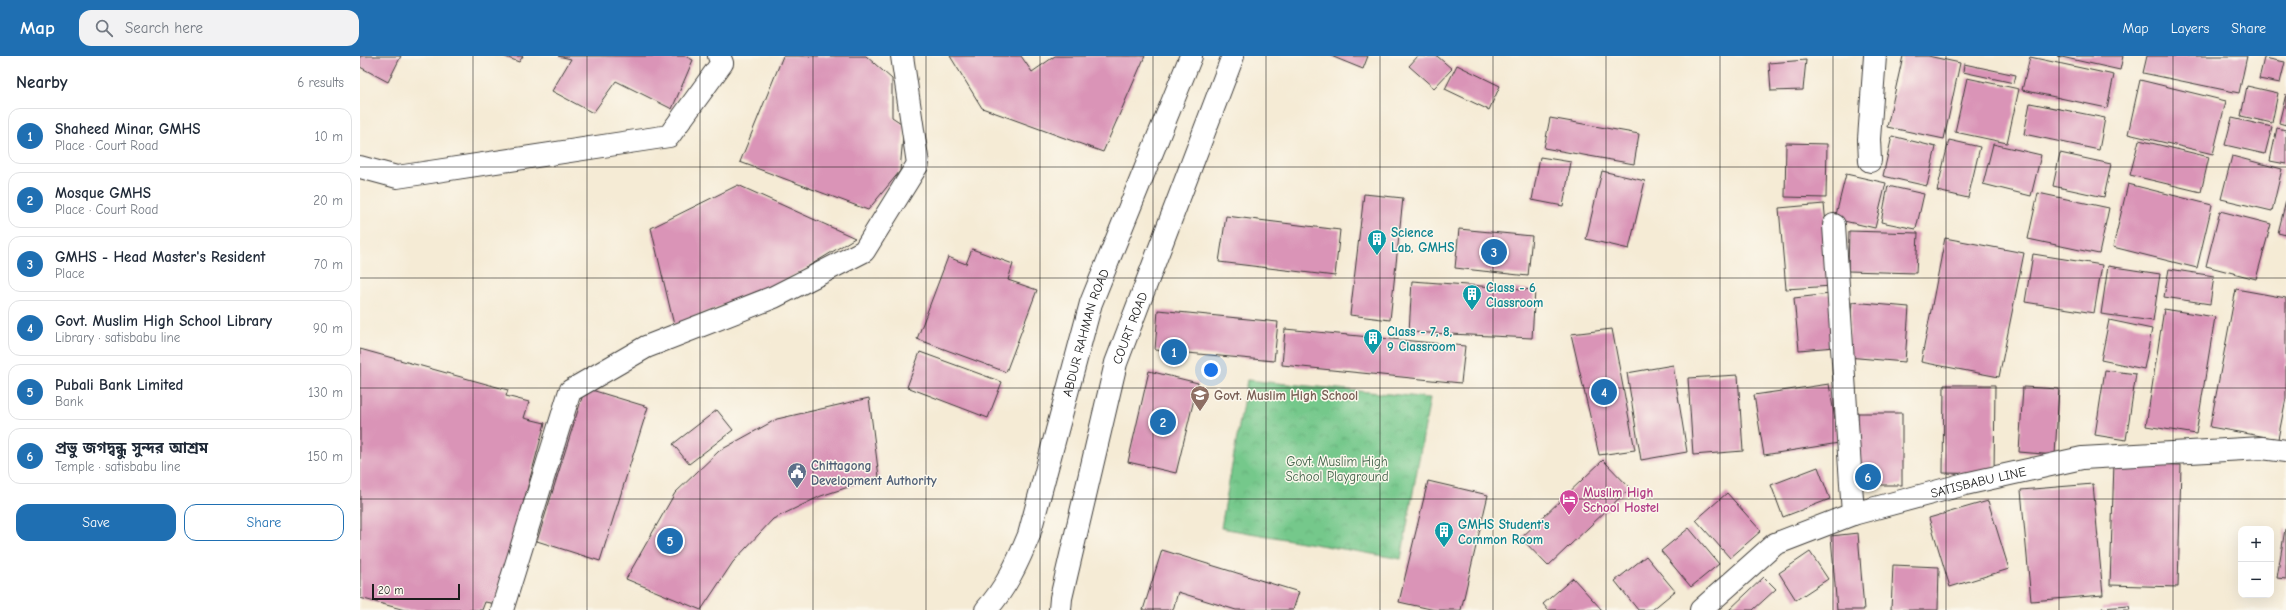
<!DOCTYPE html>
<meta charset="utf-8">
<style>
body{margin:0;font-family:"Comic Neue","Noto Sans Bengali",sans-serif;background:#f2f2f3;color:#1f2937}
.controls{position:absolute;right:12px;bottom:12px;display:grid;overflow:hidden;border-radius:8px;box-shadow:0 4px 16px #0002}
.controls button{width:36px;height:36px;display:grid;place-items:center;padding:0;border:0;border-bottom:1px solid #e0e1e3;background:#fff;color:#1f2937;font:20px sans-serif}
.scale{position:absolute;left:12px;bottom:10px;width:88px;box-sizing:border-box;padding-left:4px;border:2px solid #1c1c1c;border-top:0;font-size:11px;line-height:14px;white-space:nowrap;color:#1c1c1c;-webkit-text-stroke:3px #fbf7ec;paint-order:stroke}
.you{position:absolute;left:851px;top:314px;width:14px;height:14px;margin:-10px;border:3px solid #fff;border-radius:50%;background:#1a73e8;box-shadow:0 0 0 6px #1a73e833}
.badge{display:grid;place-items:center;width:26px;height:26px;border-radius:50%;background:#1f6fb2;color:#fff;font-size:13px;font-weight:700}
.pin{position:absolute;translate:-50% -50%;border:2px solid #fff;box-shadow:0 1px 4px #0006}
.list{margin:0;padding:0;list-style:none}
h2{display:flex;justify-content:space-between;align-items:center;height:52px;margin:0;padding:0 16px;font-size:17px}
h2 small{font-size:13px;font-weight:400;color:#747a83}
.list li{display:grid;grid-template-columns:26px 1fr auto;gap:12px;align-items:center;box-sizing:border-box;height:56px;margin:0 8px 8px;padding:0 8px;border:1px solid #e0e1e3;border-radius:12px}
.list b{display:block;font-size:15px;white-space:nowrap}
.list p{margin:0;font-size:13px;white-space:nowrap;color:#747a83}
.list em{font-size:13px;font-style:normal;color:#747a83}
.actions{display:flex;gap:8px;padding:12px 16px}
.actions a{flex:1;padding:9px 0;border:1px solid #1f6fb2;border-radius:12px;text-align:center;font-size:14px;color:#1f6fb2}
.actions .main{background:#1f6fb2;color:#fff}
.icon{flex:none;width:22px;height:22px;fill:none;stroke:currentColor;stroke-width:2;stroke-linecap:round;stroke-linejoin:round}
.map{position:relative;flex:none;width:1926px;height:554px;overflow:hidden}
header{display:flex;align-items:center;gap:24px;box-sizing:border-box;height:56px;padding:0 20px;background:#1f6fb2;color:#fff}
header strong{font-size:19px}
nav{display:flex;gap:22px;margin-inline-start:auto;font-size:14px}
.search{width:280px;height:36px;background:#f2f2f3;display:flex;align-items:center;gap:10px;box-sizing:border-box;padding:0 14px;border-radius:12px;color:#747a83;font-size:15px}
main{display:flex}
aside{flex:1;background:#fff}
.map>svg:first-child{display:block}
.park{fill:url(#park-crowns);stroke:#487254}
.building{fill:#da94b7}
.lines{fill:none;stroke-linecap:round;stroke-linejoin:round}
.minor-casing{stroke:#3d3b38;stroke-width:24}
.major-casing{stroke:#3d3b38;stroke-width:24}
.minor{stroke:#fff;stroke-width:22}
.major{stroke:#fff;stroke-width:22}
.grid{fill:none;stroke:#1c1c1c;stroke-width:1;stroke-opacity:0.55}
.labels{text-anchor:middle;stroke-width:3;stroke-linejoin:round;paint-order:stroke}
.culture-label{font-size:13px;font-weight:bold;fill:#0d838f;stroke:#fbf7ec;text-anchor:start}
.street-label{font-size:13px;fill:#1c1c1c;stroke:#fbf7ec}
.education-label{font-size:13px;font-weight:bold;fill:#785e54;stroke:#fbf7ec;text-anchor:start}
.park-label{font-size:13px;fill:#3f6148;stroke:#fbf7ec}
.service-label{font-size:13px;font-weight:bold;fill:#4e5e75;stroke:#fbf7ec;text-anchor:start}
.hotel-label{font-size:13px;font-weight:bold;fill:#b23c85;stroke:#fbf7ec;text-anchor:start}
</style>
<header>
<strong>Map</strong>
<div class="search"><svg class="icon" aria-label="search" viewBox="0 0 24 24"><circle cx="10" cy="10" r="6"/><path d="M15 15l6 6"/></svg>Search here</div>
<nav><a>Map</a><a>Layers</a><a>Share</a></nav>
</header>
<main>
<aside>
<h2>Nearby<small>6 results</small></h2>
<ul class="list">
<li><span class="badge">1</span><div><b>Shaheed Minar, GMHS</b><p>Place · Court Road</p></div><em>10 m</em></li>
<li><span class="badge">2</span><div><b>Mosque GMHS</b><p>Place · Court Road</p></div><em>20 m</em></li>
<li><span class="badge">3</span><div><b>GMHS - Head Master's Resident</b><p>Place</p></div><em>70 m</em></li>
<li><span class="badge">4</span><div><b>Govt. Muslim High School Library</b><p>Library · satisbabu line</p></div><em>90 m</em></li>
<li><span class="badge">5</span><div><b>Pubali Bank Limited</b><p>Bank</p></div><em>130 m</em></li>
<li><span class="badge">6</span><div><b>প্রভু জগদ্বন্ধু সুন্দর আশ্রম</b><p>Temple · satisbabu line</p></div><em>150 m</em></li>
</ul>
<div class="actions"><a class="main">Save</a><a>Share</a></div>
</aside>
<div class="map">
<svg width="1926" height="554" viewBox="0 0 1926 554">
<defs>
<pattern id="park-crowns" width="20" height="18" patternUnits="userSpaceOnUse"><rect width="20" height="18" fill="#74c88b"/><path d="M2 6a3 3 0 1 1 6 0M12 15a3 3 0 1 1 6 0" fill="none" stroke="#64ab77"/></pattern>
</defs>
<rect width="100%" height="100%" fill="#fbf7ec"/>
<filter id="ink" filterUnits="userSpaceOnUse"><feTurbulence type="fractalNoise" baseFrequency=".025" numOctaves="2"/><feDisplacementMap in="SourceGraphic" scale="8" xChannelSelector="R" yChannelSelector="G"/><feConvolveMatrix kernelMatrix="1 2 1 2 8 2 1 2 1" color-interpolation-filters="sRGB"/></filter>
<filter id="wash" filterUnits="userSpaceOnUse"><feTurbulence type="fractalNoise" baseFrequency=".012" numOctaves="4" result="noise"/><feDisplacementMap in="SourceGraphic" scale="16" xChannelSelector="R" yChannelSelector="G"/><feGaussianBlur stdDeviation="0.9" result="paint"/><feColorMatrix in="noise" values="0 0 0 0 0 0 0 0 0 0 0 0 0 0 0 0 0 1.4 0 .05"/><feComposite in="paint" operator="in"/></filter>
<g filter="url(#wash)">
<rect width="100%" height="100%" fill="#f5ebd5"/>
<polygon class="park" points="887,324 1070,342 1041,503 861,472"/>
<g id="blocks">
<g class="building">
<polygon points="0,0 41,0 28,26 0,11"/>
<polygon points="143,0 163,0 159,6"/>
<polygon points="198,0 325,0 333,4 312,53 256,25 233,57 192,35 211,3"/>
<polygon points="423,0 506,0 532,23 532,61 544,69 540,115 508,154 380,106"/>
<polygon points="590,0 661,0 672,16 695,0 785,0 743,96 622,52"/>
<polygon points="971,0 1008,0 1003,13"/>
<polygon points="1058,0 1077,0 1092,13 1074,32 1049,10"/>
<polygon points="1543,0 1568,0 1600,7 1584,83 1527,71"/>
<polygon points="1697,0 1763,0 1760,14"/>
<polygon points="1787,0 1887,0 1879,37 1783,17"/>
<polygon points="1670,1 1754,19 1747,52 1662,34"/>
<polygon points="1904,2 1925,6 1920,27 1899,23"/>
<polygon points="1446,4 1443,34 1411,35 1409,7"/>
<polygon points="1604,8 1656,19 1654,27 1603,16"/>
<polygon points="1097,9 1140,30 1129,54 1085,33"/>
<polygon points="1607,22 1659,33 1647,87 1595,76"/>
<polygon points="1780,24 1866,45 1853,98 1768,78"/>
<polygon points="1887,30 1918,37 1912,67 1881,60"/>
<polygon points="1926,38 1926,69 1919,67"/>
<polygon points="1670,47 1745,62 1739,94 1664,78"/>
<polygon points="1190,62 1279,78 1274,108 1184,92"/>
<polygon points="1872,62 1912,71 1905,98 1865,89"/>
<polygon points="1917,72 1926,74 1926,108 1910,105"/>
<polygon points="1532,80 1576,91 1567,130 1523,120"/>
<polygon points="1589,84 1620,91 1608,142 1577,135"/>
<polygon points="1779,84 1849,101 1841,136 1770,119"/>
<polygon points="1426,87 1467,88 1466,142 1425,141"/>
<polygon points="1633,88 1681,99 1671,140 1623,128"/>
<polygon points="1700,97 1751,108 1744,141 1693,130"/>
<polygon points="1872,100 1922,113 1912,155 1861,143"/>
<polygon points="1180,101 1211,106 1203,150 1172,144"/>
<polygon points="1242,115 1285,125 1269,193 1226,183"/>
<polygon points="1486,118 1526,127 1515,172 1475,163"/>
<polygon points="1768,128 1852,149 1837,212 1753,191"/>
<polygon points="378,129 495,182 426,224 314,269 291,172"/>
<polygon points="1528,130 1564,138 1556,173 1521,166"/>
<polygon points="1678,137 1749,152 1739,198 1668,183"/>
<polygon points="1004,138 1043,142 1030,264 990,259"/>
<polygon points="1926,145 1926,179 1918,177"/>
<polygon points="1464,148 1472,230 1426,233 1419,152"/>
<polygon points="1860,155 1911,168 1896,223 1846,210"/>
<polygon points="866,160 980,174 975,220 859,206"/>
<polygon points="1099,173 1172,180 1168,220 1095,212"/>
<polygon points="1489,175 1558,177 1556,217 1488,215"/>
<polygon points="1585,182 1664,197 1639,321 1561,306"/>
<polygon points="612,193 653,208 648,224 677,234 646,316 557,283 588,201 606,208"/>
<polygon points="1673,198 1742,209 1734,257 1665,246"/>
<polygon points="1748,210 1800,218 1793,265 1741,258"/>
<polygon points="1809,213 1854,220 1850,248 1804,241"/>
<polygon points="1052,225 1175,234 1172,282 1049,276"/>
<polygon points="1876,233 1926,242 1926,342 1918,383 1850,371"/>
<polygon points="1470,238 1475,291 1439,294 1434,242"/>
<polygon points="1492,246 1549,251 1545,306 1487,301"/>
<polygon points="1804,253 1855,261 1836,378 1786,370"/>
<polygon points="798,254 918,266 914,305 795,294"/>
<polygon points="1749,264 1792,273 1784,313 1741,304"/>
<polygon points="925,273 1105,290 1101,327 922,309"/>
<polygon points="1252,273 1275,394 1239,399 1211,278"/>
<polygon points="0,293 148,334 146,340 169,346 164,362 185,367 136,548 125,546 122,554 45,554 0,542"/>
<polygon points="560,296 642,326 628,362 547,331"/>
<polygon points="1313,309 1327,396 1281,404 1267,317"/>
<polygon points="1745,314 1776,318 1766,384 1735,379"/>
<polygon points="789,315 838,327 816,417 768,406"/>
<polygon points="1378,319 1383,395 1333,399 1328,322"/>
<polygon points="1469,328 1479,387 1404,399 1394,339"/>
<polygon points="1584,329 1635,329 1634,418 1583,417"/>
<polygon points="1663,331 1699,333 1695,399 1659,396"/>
<polygon points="225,332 288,351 240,505 177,485"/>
<polygon points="509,342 519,421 461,440 413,463 373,506 341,554 266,523 315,437 359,395 417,363"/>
<polygon points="357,354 373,374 329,408 313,388"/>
<rect x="1498" y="357" width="44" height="72"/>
<polygon points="1243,404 1270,432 1188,510 1161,482"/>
<polygon points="1754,407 1821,409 1818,531 1750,529"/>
<polygon points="1458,411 1470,443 1423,461 1411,429"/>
<polygon points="1068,425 1128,439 1101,554 1075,554 1039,546"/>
<polygon points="1733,428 1743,539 1671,545 1661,434"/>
<polygon points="1367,437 1401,475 1370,502 1336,464"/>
<polygon points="1628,445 1649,513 1590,531 1569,462"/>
<polygon points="1329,472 1359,508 1331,531 1301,495"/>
<polygon points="1925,473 1926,473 1926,523 1917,522"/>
<polygon points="1498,477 1504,554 1477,554 1471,480"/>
<polygon points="802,494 939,536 933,554 876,554 818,536 813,554 783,554"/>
<polygon points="1450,496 1468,523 1436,544 1419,517"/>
<polygon points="1286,500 1315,535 1292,554 1278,554 1255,525"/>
<polygon points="1533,509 1579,511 1578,554 1531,554"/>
<polygon points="1404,521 1416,533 1393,554 1369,554"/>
<polygon points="1213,522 1242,554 1188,554 1183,548"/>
<polygon points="1769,550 1770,554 1742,554 1742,552"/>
</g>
</g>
</g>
<g filter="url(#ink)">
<use href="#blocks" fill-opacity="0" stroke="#3d3b38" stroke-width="1"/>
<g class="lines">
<defs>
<g id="minor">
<polyline points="1510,105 1509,83 1515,0"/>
<polyline points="0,111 37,121 309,80 362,7 359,0"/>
<polyline points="1474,169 1493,458"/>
<polyline points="142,554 210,335 286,291 414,241 504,195 558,108 542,0"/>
<path id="s1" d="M1341,554L1415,488L1493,458L1605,428L1722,402L1902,392L1926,395"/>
</g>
<g id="major">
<path id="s2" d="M626,554C646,532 658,506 669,479L731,247L831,0"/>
<path id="s3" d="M700,554L701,542L756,307L873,0"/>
</g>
</defs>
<use href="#minor" class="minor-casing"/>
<use href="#major" class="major-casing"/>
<use href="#minor" class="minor"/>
<use href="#major" class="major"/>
</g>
</g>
<path class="grid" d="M113,0V554M227,0V554M340,0V554M453,0V554M566,0V554M680,0V554M793,0V554M906,0V554M1020,0V554M1133,0V554M1246,0V554M1360,0V554M1473,0V554M1586,0V554M1699,0V554M1813,0V554M0,111H1926M0,222H1926M0,332H1926M0,443H1926"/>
<defs>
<symbol id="building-pin" viewBox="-11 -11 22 30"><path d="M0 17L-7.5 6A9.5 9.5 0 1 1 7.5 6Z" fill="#0f9aa8" stroke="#fbf7ec"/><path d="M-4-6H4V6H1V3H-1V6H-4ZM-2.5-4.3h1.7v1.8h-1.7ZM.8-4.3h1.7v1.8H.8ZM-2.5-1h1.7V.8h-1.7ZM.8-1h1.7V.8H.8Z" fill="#fff"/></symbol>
<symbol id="school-pin" viewBox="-11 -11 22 30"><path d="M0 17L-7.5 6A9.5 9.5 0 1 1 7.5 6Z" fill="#8d6e63" stroke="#fbf7ec"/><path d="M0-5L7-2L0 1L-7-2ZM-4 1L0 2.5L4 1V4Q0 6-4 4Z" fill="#fff"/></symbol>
<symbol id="civic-pin" viewBox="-11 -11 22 30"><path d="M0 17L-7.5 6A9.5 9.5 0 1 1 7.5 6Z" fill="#5c6f8a" stroke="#fbf7ec"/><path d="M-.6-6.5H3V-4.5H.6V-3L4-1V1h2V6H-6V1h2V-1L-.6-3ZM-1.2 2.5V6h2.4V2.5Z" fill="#fff"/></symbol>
<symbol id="hotel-pin" viewBox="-11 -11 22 30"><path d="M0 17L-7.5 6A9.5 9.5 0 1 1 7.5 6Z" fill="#d1479c" stroke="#fbf7ec"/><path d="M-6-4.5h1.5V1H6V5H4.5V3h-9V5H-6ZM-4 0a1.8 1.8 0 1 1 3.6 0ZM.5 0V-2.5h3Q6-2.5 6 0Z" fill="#fff"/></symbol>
</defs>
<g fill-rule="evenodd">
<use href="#building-pin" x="1006" y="172" width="22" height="30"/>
<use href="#building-pin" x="1101" y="227" width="22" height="30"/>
<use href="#building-pin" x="1002" y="271" width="22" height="30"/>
<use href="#school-pin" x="829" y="328" width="22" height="30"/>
<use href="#civic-pin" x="426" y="405" width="22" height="30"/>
<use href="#hotel-pin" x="1198" y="432" width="22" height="30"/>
<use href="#building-pin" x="1073" y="464" width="22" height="30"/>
</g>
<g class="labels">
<g class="culture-label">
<text x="1031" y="181">Science<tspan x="1031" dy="15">Lab, GMHS</tspan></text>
<text x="1126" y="236">Class - 6<tspan x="1126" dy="15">Classroom</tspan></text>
<text x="1027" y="280">Class - 7, 8,<tspan x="1027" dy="15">9 Classroom</tspan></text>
<text x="1098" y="473">GMHS Student's<tspan x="1098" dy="15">Common Room</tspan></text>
</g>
<g class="street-label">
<text dy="5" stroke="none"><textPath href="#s3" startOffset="291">COURT ROAD</textPath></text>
<text dy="5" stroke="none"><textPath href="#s2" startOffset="297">ABDUR RAHMAN ROAD</textPath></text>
<text dy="5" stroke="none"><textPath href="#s1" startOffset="312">SATISBABU LINE</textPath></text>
</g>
<g class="education-label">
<text x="854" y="344">Govt. Muslim High School</text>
</g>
<g class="park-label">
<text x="977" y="410">Govt. Muslim High<tspan x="977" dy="15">School Playground</tspan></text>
</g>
<g class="service-label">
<text x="451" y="414">Chittagong<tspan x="451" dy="15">Development Authority</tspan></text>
</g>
<g class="hotel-label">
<text x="1223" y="441">Muslim High<tspan x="1223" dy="15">School Hostel</tspan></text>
</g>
</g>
</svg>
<div class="controls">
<button>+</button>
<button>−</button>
</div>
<div class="scale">20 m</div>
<div class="you"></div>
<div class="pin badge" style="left:814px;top:296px">1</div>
<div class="pin badge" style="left:803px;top:366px">2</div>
<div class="pin badge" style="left:1134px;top:196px">3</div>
<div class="pin badge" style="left:1244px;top:336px">4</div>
<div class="pin badge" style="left:310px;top:485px">5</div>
<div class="pin badge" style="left:1508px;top:421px">6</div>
</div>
</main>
